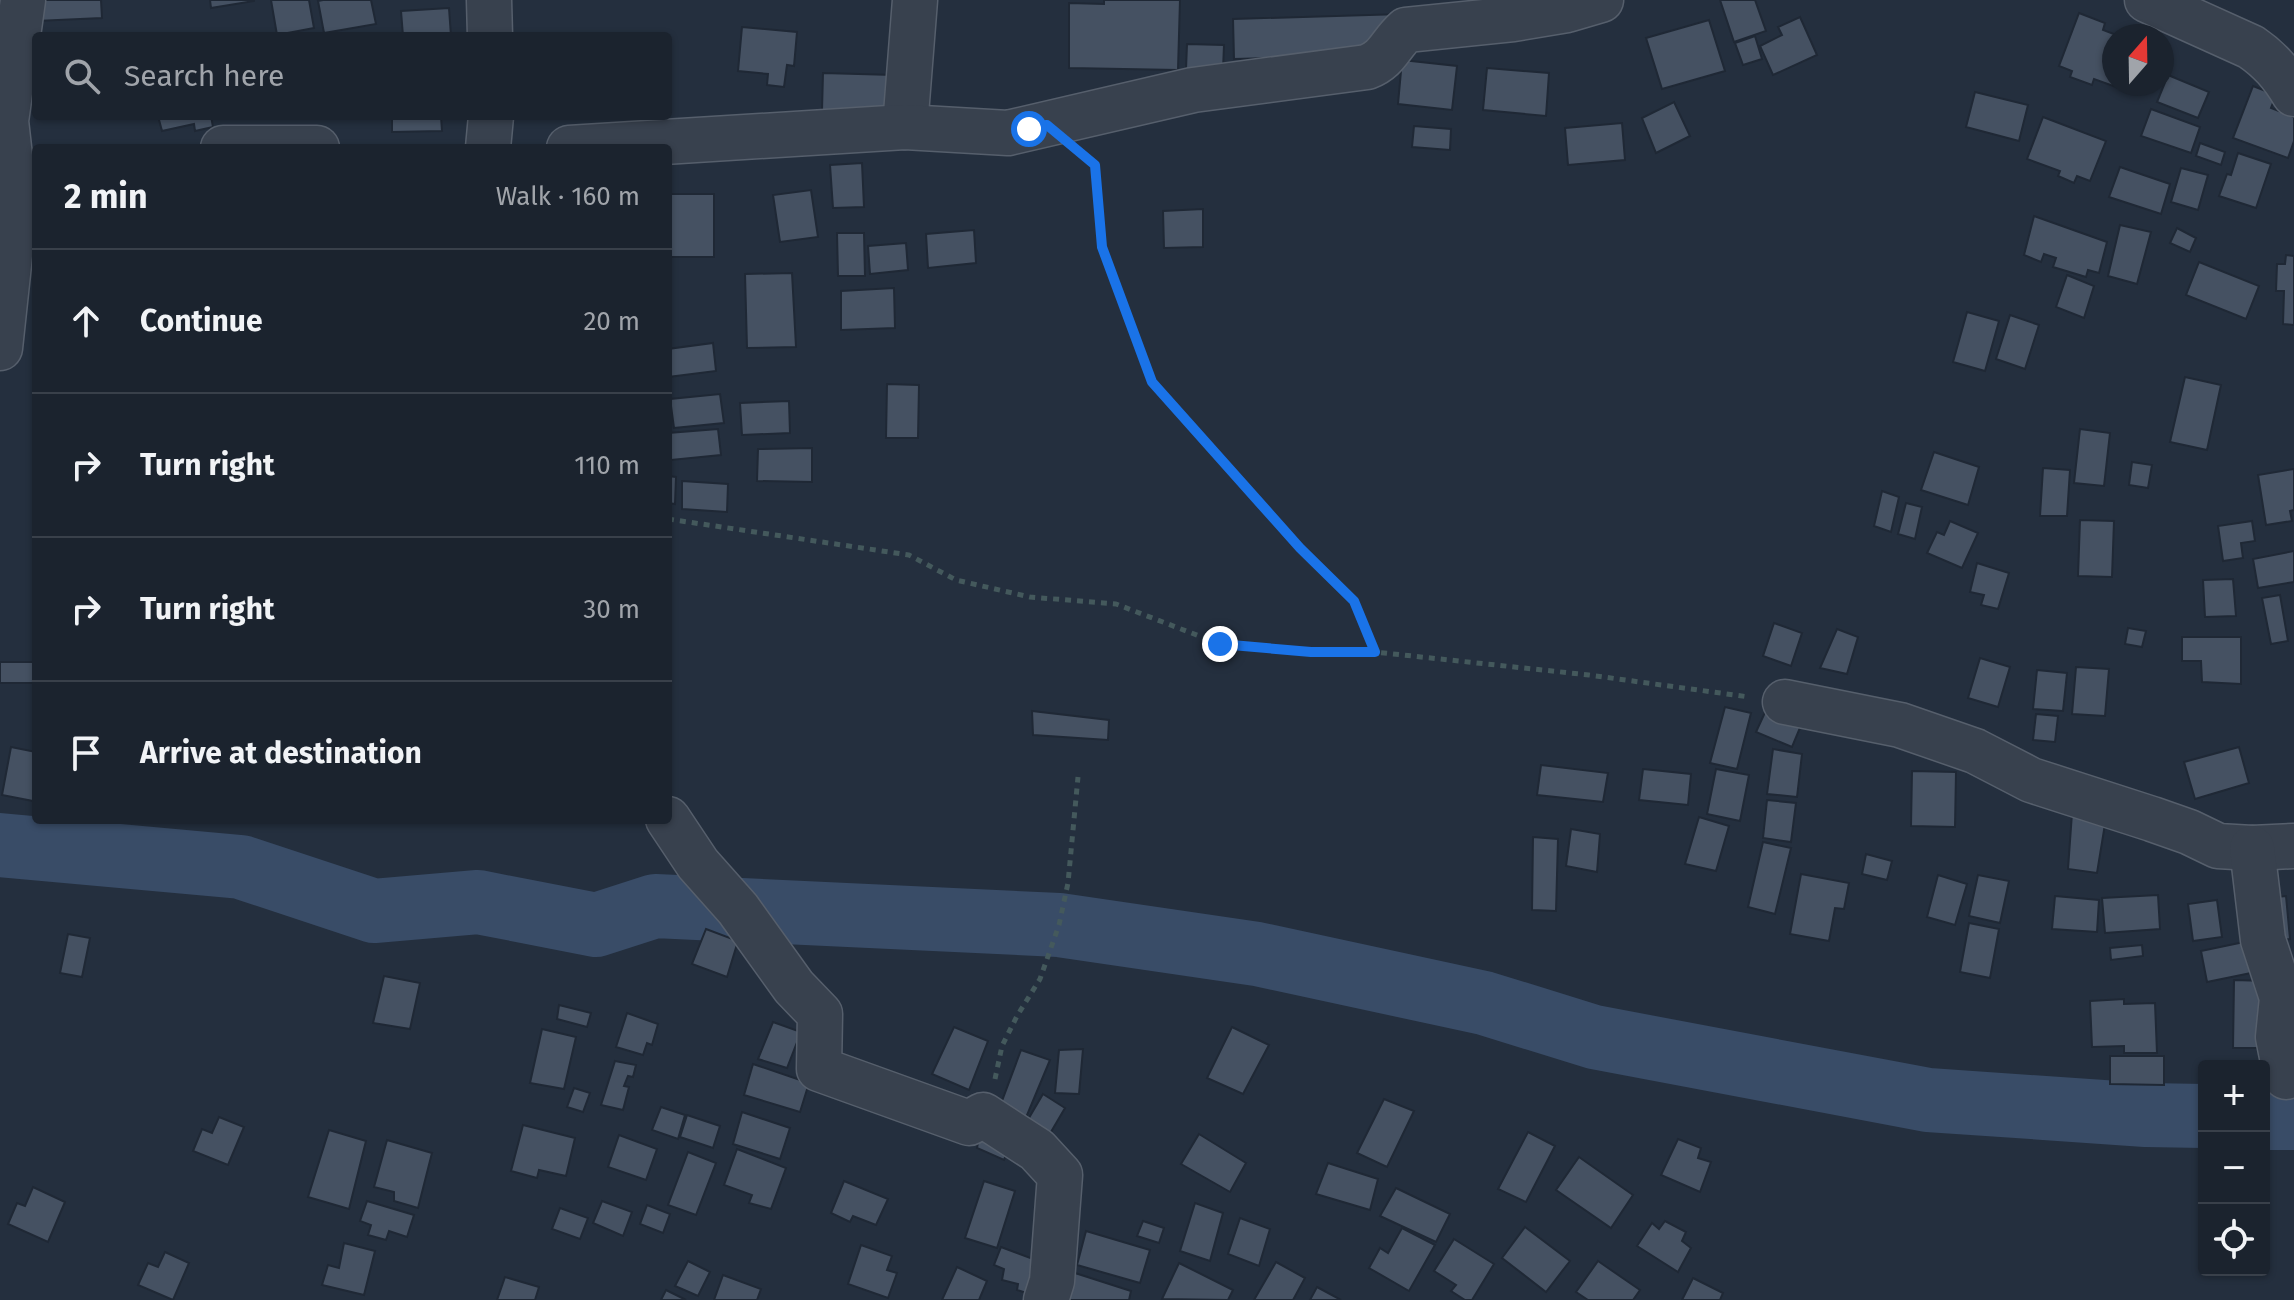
<!DOCTYPE html>
<meta charset="utf-8">
<style>
body{margin:0;font-family:"Fira Sans",sans-serif;background:#282f3a;color:#f1f3f6}
.controls{position:absolute;right:24px;bottom:24px;display:grid;overflow:hidden;border-radius:8px;box-shadow:0 2px 6px #0004}
.controls button{width:72px;height:72px;display:grid;place-items:center;padding:0;border:0;border-bottom:2px solid #39404a;background:#1b232e;color:#f1f3f6;font:40px sans-serif}
.compass{position:absolute;left:2102px;top:24px;width:72px;height:72px;border-radius:50%;background:#1b232e;box-shadow:0 2px 6px #0004;rotate:20deg}
.stop{position:absolute;width:24px;height:24px;margin:-18px;border:6px solid #1a73e8;border-radius:50%;background:#fff}
.stop.end{background:#1a73e8;border-color:#fff;box-shadow:0 2px 8px #0008}
.list{margin:0;padding:0;list-style:none}
h2{display:flex;justify-content:space-between;align-items:center;height:104px;margin:0;padding:0 32px;font-size:34px}
h2 small{font-size:26px;font-weight:400;color:#a0a4aa}
.list li{display:grid;grid-template-columns:52px 1fr auto;gap:24px;align-items:center;box-sizing:border-box;height:144px;padding:0 32px;border-top:2px solid #39404a}
.list b{display:block;font-size:30px;white-space:nowrap}
.list em{font-size:26px;font-style:normal;color:#a0a4aa}
.icon{flex:none;width:44px;height:44px;fill:none;stroke:currentColor;stroke-width:2;stroke-linecap:round;stroke-linejoin:round}
.map{position:relative;flex:none;width:2294px;height:1300px;overflow:hidden}
.search{position:absolute;background:#1b232e;box-shadow:0 2px 6px #0004;left:32px;top:32px;width:640px;height:88px;display:flex;align-items:center;gap:20px;box-sizing:border-box;padding:0 28px;border-radius:8px;color:#a0a4aa;font-size:30px}
.panel{position:absolute;background:#1b232e;box-shadow:0 2px 6px #0004;left:32px;top:144px;width:640px;height:680px;border-radius:8px}
.map>svg:first-child{display:block}
.lines{fill:none;stroke-linecap:round;stroke-linejoin:round}
.river{stroke:#394c67;stroke-width:64}
.building{fill:#455162;stroke:#1f2835;stroke-width:2}
.street-casing{stroke:#565f6c;stroke-width:47}
.path{stroke:#44595c;stroke-width:5;stroke-dasharray:6 6;stroke-linecap:butt}
.street{stroke:#38414e;stroke-width:44}
.route{stroke:#1a73e8;stroke-width:10}
</style>
<div class="map">
<svg width="2294" height="1300" viewBox="0 0 2294 1300">
<rect width="100%" height="100%" fill="#242f3e"/>
<g class="lines">
<g class="river">
<polyline points="0,845 241,867 374,911 478,902 596,925 655,906 1059,925 1257,954 1484,1003 1594,1037 1928,1100 2146,1115 2204,1116"/>
<polyline points="2264,1118 2294,1118"/>
</g>
</g>
<g class="building">
<polygon points="35,0 101,0 102,18 36,21"/>
<polygon points="210,0 254,0 254,1 211,8"/>
<polygon points="271,0 309,0 314,28 277,35"/>
<polygon points="323,0 371,0 376,24 324,33 318,1"/>
<polygon points="1104,0 1180,0 1178,70 1069,68 1069,3 1104,4"/>
<polygon points="1720,0 1755,0 1766,31 1734,42"/>
<polygon points="449,8 451,36 403,36 401,11"/>
<polygon points="2079,13 2105,23 2103,30 2119,36 2114,36 2114,84 2133,84 2130,92 2094,79 2092,85 2070,77 2072,71 2059,66"/>
<polygon points="1402,14 1372,55 1234,59 1233,19"/>
<polygon points="1800,17 1817,55 1773,75 1760,46 1782,35 1778,27"/>
<polygon points="1709,20 1725,71 1662,89 1646,38"/>
<polygon points="742,27 797,32 794,66 787,65 784,87 767,85 768,74 738,71"/>
<polygon points="1755,36 1762,59 1743,65 1735,43"/>
<polygon points="1187,44 1224,45 1223,70 1186,69"/>
<polygon points="1402,60 1457,66 1452,110 1398,104"/>
<polygon points="1487,68 1549,73 1546,116 1483,110"/>
<polygon points="823,73 894,75 893,111 822,110"/>
<polygon points="2168,75 2209,92 2198,118 2157,102"/>
<polygon points="2253,86 2276,95 2271,108 2294,117 2294,141 2288,158 2233,138"/>
<polygon points="1975,92 2028,105 2019,141 1966,127"/>
<polygon points="1674,102 1690,136 1656,153 1642,118"/>
<polygon points="2151,109 2200,127 2191,153 2141,136"/>
<polygon points="158,116 211,116 213,127 195,131 194,124 162,131"/>
<polygon points="392,116 441,116 442,131 392,132"/>
<polygon points="2043,117 2106,141 2090,181 2077,176 2074,183 2058,176 2060,171 2027,159"/>
<polygon points="1622,123 1625,160 1568,165 1565,128"/>
<polygon points="1414,126 1451,129 1450,150 1412,147"/>
<polygon points="2200,143 2225,152 2221,165 2196,156"/>
<polygon points="2238,153 2271,164 2256,208 2219,196 2227,174 2231,175"/>
<polygon points="862,163 864,207 833,208 830,165"/>
<polygon points="2120,167 2170,184 2161,214 2109,197"/>
<polygon points="2181,168 2208,175 2198,210 2171,202"/>
<polygon points="811,190 818,237 780,242 773,195"/>
<rect x="669" y="194" width="45" height="63"/>
<polygon points="1203,209 1203,247 1164,248 1163,211"/>
<polygon points="2034,216 2107,242 2099,273 2088,270 2086,277 2053,267 2056,258 2044,254 2041,262 2024,255"/>
<polygon points="2120,225 2151,232 2137,284 2108,276"/>
<polygon points="2177,228 2196,238 2190,252 2170,243"/>
<polygon points="974,230 976,263 928,268 926,234"/>
<polygon points="837,233 864,233 865,276 838,276"/>
<polygon points="906,243 908,270 870,274 868,246"/>
<polygon points="2286,255 2294,256 2294,325 2283,324 2284,291 2276,291 2277,264 2285,264"/>
<polygon points="2199,262 2259,286 2246,319 2186,295"/>
<polygon points="792,273 796,347 747,348 745,274"/>
<polygon points="2067,275 2094,286 2084,318 2056,307"/>
<polygon points="894,288 895,328 841,330 841,291"/>
<polygon points="1967,312 1999,321 1985,371 1953,362"/>
<polygon points="2010,315 2039,325 2025,369 1996,359"/>
<polygon points="713,343 716,371 668,377 668,349"/>
<polygon points="2185,377 2221,385 2207,450 2170,442"/>
<polygon points="887,384 919,385 918,438 886,438"/>
<polygon points="720,394 724,423 674,428 670,399"/>
<polygon points="789,401 790,433 742,435 740,403"/>
<polygon points="718,429 721,455 671,460 668,433"/>
<polygon points="2080,429 2110,433 2104,486 2074,483"/>
<polygon points="812,448 812,482 757,481 758,449"/>
<polygon points="1934,452 1979,467 1968,505 1921,490"/>
<polygon points="2132,462 2152,465 2148,488 2129,485"/>
<polygon points="2043,468 2070,470 2067,516 2040,516"/>
<polygon points="2294,469 2294,510 2290,511 2292,521 2266,525 2258,475"/>
<polygon points="668,476 676,477 675,504 668,503"/>
<polygon points="682,481 728,484 727,512 682,509"/>
<polygon points="1882,491 1899,497 1891,532 1874,526"/>
<polygon points="1906,503 1922,507 1915,539 1898,534"/>
<polygon points="2080,520 2114,521 2112,577 2078,576"/>
<polygon points="1950,521 1978,533 1962,568 1927,553 1937,532 1944,535"/>
<polygon points="2252,521 2255,541 2241,543 2243,558 2223,561 2218,526"/>
<polygon points="2294,551 2294,582 2258,588 2253,559"/>
<polygon points="1977,563 2009,573 1998,609 1981,605 1984,595 1970,592"/>
<polygon points="2233,579 2236,616 2205,617 2203,580"/>
<polygon points="2280,595 2288,641 2271,644 2262,598"/>
<polygon points="1774,623 1802,633 1791,666 1763,656"/>
<polygon points="2128,628 2146,631 2142,647 2125,644"/>
<polygon points="1837,629 1858,637 1847,674 1820,668"/>
<polygon points="2182,637 2241,637 2241,684 2202,682 2201,661 2182,661"/>
<polygon points="1980,658 2010,667 1998,707 1968,698"/>
<rect x="0" y="662" width="36" height="21"/>
<polygon points="2076,667 2109,669 2105,716 2072,714"/>
<polygon points="2037,670 2067,673 2063,711 2033,709"/>
<polygon points="1725,707 1751,713 1737,769 1710,763"/>
<polygon points="1767,708 1802,723 1792,747 1756,732"/>
<polygon points="1032,711 1109,720 1108,740 1033,735"/>
<polygon points="2036,714 2058,716 2055,742 2033,740"/>
<polygon points="11,747 36,752 36,783 33,801 2,795"/>
<polygon points="2239,747 2249,783 2195,799 2184,762"/>
<polygon points="1773,749 1802,754 1797,797 1767,794"/>
<polygon points="1541,765 1608,773 1603,802 1537,795"/>
<polygon points="1643,769 1691,774 1688,805 1639,800"/>
<polygon points="1716,769 1749,775 1740,821 1707,814"/>
<polygon points="1912,771 1956,772 1955,827 1911,826"/>
<polygon points="1767,800 1796,803 1791,842 1763,838"/>
<polygon points="2072,813 2106,818 2097,873 2068,869"/>
<polygon points="1699,817 1729,826 1716,871 1685,864"/>
<polygon points="1571,829 1600,834 1597,872 1566,866"/>
<polygon points="1533,837 1558,839 1556,911 1532,910"/>
<polygon points="1763,842 1791,848 1775,914 1748,907"/>
<polygon points="1866,854 1892,861 1887,880 1862,874"/>
<polygon points="1801,874 1849,883 1844,909 1835,908 1829,941 1790,934"/>
<polygon points="1938,875 1967,884 1955,925 1927,917"/>
<polygon points="1978,875 2009,881 2000,923 1969,916"/>
<polygon points="2158,895 2160,929 2105,933 2102,898"/>
<polygon points="2055,896 2099,900 2097,932 2052,929"/>
<polygon points="2286,896 2290,939 2272,940 2267,898"/>
<polygon points="2217,900 2222,937 2193,941 2188,904"/>
<polygon points="1969,923 1999,929 1990,978 1960,972"/>
<polygon points="706,929 738,941 727,977 692,964"/>
<polygon points="68,934 90,938 82,977 60,973"/>
<polygon points="2244,942 2251,973 2207,982 2201,951"/>
<polygon points="2142,945 2143,956 2111,960 2110,948"/>
<polygon points="384,976 420,983 410,1029 373,1023"/>
<polygon points="2234,980 2267,981 2267,1048 2233,1048"/>
<polygon points="2124,999 2124,1004 2155,1003 2157,1053 2124,1053 2124,1046 2092,1047 2090,1001"/>
<polygon points="559,1005 591,1013 587,1027 557,1019"/>
<polygon points="627,1013 658,1024 652,1045 647,1043 643,1055 616,1047"/>
<polygon points="773,1022 801,1032 787,1068 758,1059"/>
<polygon points="954,1027 988,1041 969,1090 932,1074"/>
<polygon points="1232,1027 1269,1045 1243,1094 1207,1078"/>
<polygon points="542,1029 576,1037 564,1089 530,1083"/>
<polygon points="1083,1049 1079,1094 1055,1093 1059,1050"/>
<polygon points="1021,1050 1050,1060 1025,1120 999,1109"/>
<polygon points="2110,1056 2164,1056 2164,1085 2110,1084"/>
<polygon points="615,1061 636,1065 633,1077 628,1076 624,1086 629,1087 623,1110 601,1105"/>
<polygon points="753,1064 809,1083 800,1112 744,1095"/>
<polygon points="574,1088 590,1093 583,1112 567,1107"/>
<polygon points="1043,1094 1065,1108 1048,1137 1026,1123"/>
<polygon points="1384,1099 1414,1111 1387,1167 1357,1153"/>
<polygon points="661,1107 685,1115 678,1139 652,1130"/>
<polygon points="742,1112 790,1128 780,1159 733,1144"/>
<polygon points="687,1115 720,1126 713,1148 680,1137"/>
<polygon points="219,1117 244,1127 228,1165 193,1151 202,1129 212,1133"/>
<polygon points="982,1121 1013,1135 1004,1160 977,1148"/>
<polygon points="523,1125 575,1138 566,1176 539,1170 537,1178 511,1171"/>
<polygon points="329,1130 366,1141 349,1209 308,1197"/>
<polygon points="1528,1132 1555,1146 1526,1202 1498,1189"/>
<polygon points="1199,1134 1246,1163 1230,1192 1181,1164"/>
<polygon points="619,1135 657,1149 646,1180 608,1167"/>
<polygon points="1678,1139 1701,1148 1698,1158 1711,1162 1700,1192 1661,1175"/>
<polygon points="387,1140 432,1153 418,1208 394,1201 394,1192 374,1187"/>
<polygon points="737,1149 786,1168 771,1209 749,1203 752,1195 724,1185"/>
<polygon points="688,1152 716,1163 696,1215 668,1205"/>
<polygon points="1579,1157 1633,1195 1611,1228 1556,1190"/>
<polygon points="1328,1163 1378,1179 1370,1210 1316,1194"/>
<polygon points="844,1181 888,1199 876,1225 853,1216 850,1222 831,1213"/>
<polygon points="984,1181 1015,1191 997,1248 965,1238"/>
<polygon points="33,1187 65,1202 48,1242 8,1224 17,1203 25,1206"/>
<polygon points="1396,1188 1450,1214 1436,1242 1380,1216"/>
<polygon points="367,1201 414,1215 407,1237 389,1231 386,1240 368,1235 371,1225 360,1221"/>
<polygon points="602,1201 632,1212 623,1236 593,1223"/>
<polygon points="1195,1203 1223,1213 1210,1261 1180,1251"/>
<polygon points="647,1205 670,1214 663,1233 640,1224"/>
<polygon points="560,1208 588,1218 580,1239 552,1229"/>
<polygon points="1240,1218 1270,1229 1259,1266 1228,1254"/>
<polygon points="1143,1221 1164,1228 1159,1243 1137,1236"/>
<polygon points="1665,1221 1686,1232 1682,1241 1691,1248 1678,1272 1637,1246 1652,1223 1659,1229"/>
<polygon points="1525,1227 1570,1261 1546,1292 1502,1258"/>
<polygon points="1402,1228 1435,1245 1409,1291 1369,1268 1380,1248 1388,1253"/>
<polygon points="1086,1231 1150,1250 1140,1283 1077,1265"/>
<polygon points="1454,1239 1494,1264 1472,1300 1465,1300 1451,1291 1456,1285 1434,1271"/>
<polygon points="344,1243 375,1251 364,1295 322,1285 328,1265 339,1268"/>
<polygon points="861,1245 892,1256 887,1270 897,1273 888,1298 848,1284"/>
<polygon points="1001,1247 1044,1263 1033,1295 1017,1290 1018,1284 1002,1280 1004,1269 994,1265"/>
<polygon points="165,1252 189,1263 173,1300 138,1285 148,1263 158,1267"/>
<polygon points="688,1261 710,1272 698,1296 675,1286"/>
<polygon points="1598,1261 1640,1290 1633,1300 1588,1300 1576,1292"/>
<polygon points="1276,1262 1305,1278 1293,1300 1254,1300"/>
<polygon points="1179,1263 1233,1290 1228,1300 1162,1299"/>
<polygon points="957,1267 987,1281 979,1300 942,1300"/>
<polygon points="1075,1273 1131,1291 1129,1300 1066,1300"/>
<polygon points="723,1275 761,1289 757,1300 714,1300"/>
<polygon points="505,1277 539,1287 535,1300 497,1300"/>
<polygon points="1693,1278 1723,1293 1720,1300 1682,1300"/>
<polygon points="1317,1287 1341,1300 1310,1300"/>
<polygon points="666,1290 686,1300 661,1300"/>
</g>
<g class="lines">
<defs>
<g id="street">
<polyline points="489,0 490,36"/>
<path d="M2147,0L2251,47C2270,60 2282,74 2294,94"/>
<polyline points="905,127 915,0"/>
<polyline points="223,148 317,148"/>
<polyline points="488,148 491,116"/>
<path d="M569,148L905,127L1008,133L1193,90L1367,67C1388,59 1390,44 1406,30L1513,19L1567,10L1601,0"/>
<polyline points="0,348 13,227 13,183 6,121 23,0"/>
<polyline points="1785,702 1900,725 1975,751 2031,780 2152,819 2189,832 2218,846 2252,848 2294,846"/>
<polyline points="668,819 698,864 738,909 794,987 820,1014 819,1069 969,1123 983,1115 1037,1150 1060,1175 1052,1281 1046,1300"/>
<polyline points="2252,848 2263,940 2282,998 2278,1037 2286,1077"/>
</g>
</defs>
<use href="#street" class="street-casing"/>
<g class="path">
<polyline points="1084,156 1095,165 1102,247 1152,382 1300,548 1354,601 1375,652"/>
<polyline points="668,519 909,555 956,580 1030,597 1116,604 1220,644 1311,652 1375,652 1589,675 1749,697"/>
<polyline points="995,1079 1002,1046 1017,1016 1040,979 1059,925 1068,883 1078,777"/>
</g>
<use href="#street" class="street"/>
</g>
<g class="lines">
<polyline class="route" points="1029,129 1047,125 1095,165 1102,247 1152,382 1300,548 1354,601 1375,652 1311,652 1220,644"/>
</g>
</svg>
<div class="controls">
<button>+</button>
<button>−</button>
<button><svg class="icon" aria-label="locate" viewBox="0 0 24 24"><circle cx="12" cy="12" r="6"/><path d="M12 2v4M12 18v4M2 12h4M18 12h4"/></svg></button>
</div>
<svg class="compass" viewBox="-18 -18 36 36"><path d="M0-13l5 13h-10z" fill="#e53935"/><path d="M0 13l5-13h-10z" fill="#a0a4aa"/></svg>
<div class="stop" style="left:1029px;top:129px"></div>
<div class="stop end" style="left:1220px;top:644px"></div>
<div class="search"><svg class="icon" aria-label="search" viewBox="0 0 24 24"><circle cx="10" cy="10" r="6"/><path d="M15 15l6 6"/></svg>Search here</div>
<section class="panel">
<h2>2 min<small>Walk · 160 m</small></h2>
<ul class="list">
<li><svg class="icon" aria-label="ahead" viewBox="0 0 24 24"><path d="M12 20V5M6 11l6-6 6 6"/></svg><div><b>Continue</b></div><em>20 m</em></li>
<li><svg class="icon" aria-label="right" viewBox="0 0 24 24"><path d="M7 20v-9h11M14 6l5 5-5 5"/></svg><div><b>Turn right</b></div><em>110 m</em></li>
<li><svg class="icon" aria-label="right" viewBox="0 0 24 24"><path d="M7 20v-9h11M14 6l5 5-5 5"/></svg><div><b>Turn right</b></div><em>30 m</em></li>
<li><svg class="icon" aria-label="arrive" viewBox="0 0 24 24"><path d="M6 21V4h12l-3 4 3 4H6"/></svg><div><b>Arrive at destination</b></div></li>
</ul>
</section>
</div>
